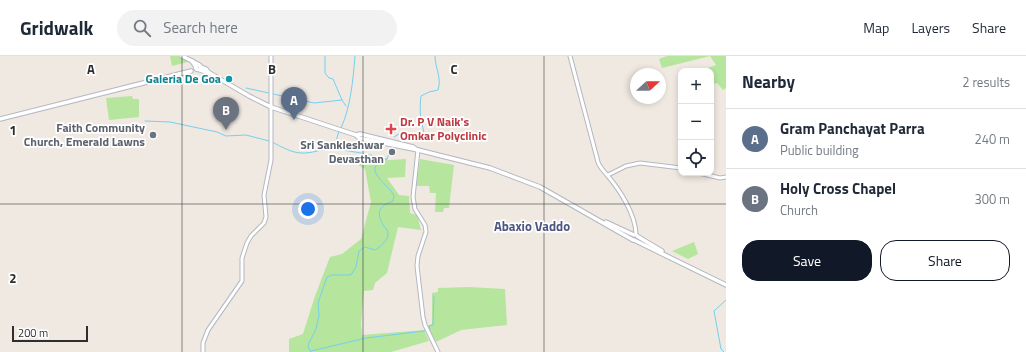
<!DOCTYPE html>
<meta charset="utf-8">
<style>
body{margin:0;font-family:"Titillium Web",sans-serif;background:#f2f2f3;color:#1f2937}
.controls{position:absolute;right:12px;top:12px;display:grid;overflow:hidden;border-radius:8px;box-shadow:0 2px 6px #0003}
.controls button{width:36px;height:36px;display:grid;place-items:center;padding:0;border:0;border-bottom:1px solid #e0e1e3;background:#fff;color:#1f2937;font:20px sans-serif}
.compass{position:absolute;left:630px;top:12px;width:36px;height:36px;border-radius:50%;background:#fff;box-shadow:0 2px 6px #0003;rotate:69deg}
.scale{position:absolute;left:12px;bottom:10px;width:76px;box-sizing:border-box;padding-left:4px;border:2px solid #2e2e2e;border-top:0;font-size:11px;line-height:14px;white-space:nowrap;color:#2e2e2e;-webkit-text-stroke:3px #fff;paint-order:stroke}
.you{position:absolute;left:308px;top:153px;width:14px;height:14px;margin:-10px;border:3px solid #fff;border-radius:50%;background:#1a73e8;box-shadow:0 0 0 6px #1a73e833}
.badge{display:grid;place-items:center;width:26px;height:26px;border-radius:50%;background:#111827;color:#fff;font-size:13px;font-weight:700}
.pin{position:absolute;translate:-50% -33px;filter:drop-shadow(0 1px 2px #0008)}
.pin::after{content:'';position:absolute;top:21px;width:14px;height:12px;background:inherit;clip-path:polygon(0 0,100% 0,50% 100%)}
.list{margin:0;padding:0;list-style:none}
h2{display:flex;justify-content:space-between;align-items:center;height:52px;margin:0;padding:0 16px;font-size:17px}
h2 small{font-size:13px;font-weight:400;color:#747a83}
.list li{display:grid;grid-template-columns:26px 1fr auto;gap:12px;align-items:center;box-sizing:border-box;height:60px;padding:0 16px;border-top:1px solid #e0e1e3}
.list b{display:block;font-size:15px;white-space:nowrap}
.list p{margin:0;font-size:13px;white-space:nowrap;color:#747a83}
.list em{font-size:13px;font-style:normal;color:#747a83}
.actions{display:flex;gap:8px;padding:12px 16px}
.actions a{flex:1;padding:9px 0;border:1px solid #111827;border-radius:16px;text-align:center;font-size:14px;color:#111827}
.actions .main{background:#111827;color:#fff}
.icon{flex:none;width:22px;height:22px;fill:none;stroke:currentColor;stroke-width:2;stroke-linecap:round;stroke-linejoin:round}
.map{position:relative;flex:none;width:726px;height:296px;overflow:hidden}
header{display:flex;align-items:center;gap:24px;box-sizing:border-box;height:56px;padding:0 20px;background:#fff;border-bottom:1px solid #e0e1e3}
header strong{font-size:19px}
nav{display:flex;gap:22px;margin-inline-start:auto;font-size:14px}
.search{width:280px;height:36px;background:#f2f2f3;display:flex;align-items:center;gap:10px;box-sizing:border-box;padding:0 14px;border-radius:22px;color:#747a83;font-size:15px}
main{display:flex}
aside{flex:1;background:#fff}
.map>svg:first-child{display:block}
.green{fill:#b6e59e}
.lines{fill:none;stroke-linecap:round;stroke-linejoin:round}
.stream{stroke:#75cff0;stroke-width:1}
.tertiary-casing{stroke:#b4b7c1;stroke-width:5}
.secondary-casing{stroke:#b4b7c1;stroke-width:5.5}
.tertiary{stroke:#fff;stroke-width:3}
.secondary{stroke:#fff;stroke-width:3.5}
.grid{fill:none;stroke:#2e2e2e;stroke-width:1;stroke-opacity:0.55}
.culture-dot{fill:#0f9aa8;stroke:#fff;stroke-width:1.5}
.health-dot{fill:#e0444e;stroke:#fff;stroke-width:1.5}
.worship-dot{fill:#6b7280;stroke:#fff;stroke-width:1.5}
.labels{text-anchor:middle;stroke-width:3.5;stroke-linejoin:round;paint-order:stroke}
.culture-label{font-size:12px;font-weight:bold;fill:#0d838f;stroke:#fff;text-anchor:end}
.health-label{font-size:12px;font-weight:bold;fill:#be3a42;stroke:#fff;text-anchor:start}
.worship-label{font-size:12px;font-weight:bold;fill:#5b616d;stroke:#fff;text-anchor:end}
.neighbourhood-label{font-size:13px;font-weight:bold;fill:#4d5680;stroke:#fff}
.grid-label{font-size:13px;text-anchor:middle;font-weight:bold;fill:#2e2e2e;stroke:#fff;stroke-width:3.5;stroke-linejoin:round;paint-order:stroke}
</style>
<header>
<strong>Gridwalk</strong>
<div class="search"><svg class="icon" aria-label="search" viewBox="0 0 24 24"><circle cx="10" cy="10" r="6"/><path d="M15 15l6 6"/></svg>Search here</div>
<nav><a>Map</a><a>Layers</a><a>Share</a></nav>
</header>
<main>
<div class="map">
<svg width="726" height="296" viewBox="0 0 726 296">
<rect width="100%" height="100%" fill="#efe9e1"/>
<g class="green">
<polygon points="170,0 178,0 188,6 172,10"/>
<polygon points="667,0 726,0 726,32 723,34 717,27 711,29 711,15 699,15 716,9 710,0 662,12 659,3"/>
<polygon points="132,40 133,43 139,43 139,61 109,64 106,42"/>
<polygon points="345,101 374,105 406,103 405,121 387,122 399,139 409,140 410,157 417,159 421,174 398,171 387,217 375,227 373,234 364,235 361,267 362,279 424,274 429,285 391,296 289,296 289,283 303,278 315,240 330,201 342,198 361,183 371,146 365,113"/>
<polygon points="420,103 454,109 449,152 444,152 443,156 435,156 436,137 430,137 429,130 416,130"/>
<polygon points="694,186 698,198 688,203 672,195"/>
<polygon points="469,231 505,233 507,269 461,274 436,286 427,270 432,268 432,237 438,236 438,232"/>
</g>
<g class="lines">
<g class="stream">
<polyline points="325,0 325,17 329,22 333,23 342,44 346,50"/>
<polyline points="246,32 314,47 342,44"/>
<polyline points="145,65 170,66 217,76 226,80 246,79 269,85"/>
<path d="M341,72C351,50 353,24 355,0"/>
<path d="M394,81L399,78L412,84L421,83L424,80C424,74 422,69 421,64C420,57 420,46 421,40L429,36L438,34C442,22 435,12 435,0"/>
<path d="M272,86C282,91 293,98 305,97C313,97 321,93 330,93C348,94 368,98 386,103"/>
<polyline points="334,92 339,75"/>
<polyline points="387,103 391,91"/>
<polyline points="311,295 366,282 424,275 430,273 429,270 433,269 434,240"/>
<path d="M311,296L308,291L309,287L316,273L319,260L318,247L327,221L332,219H351L356,211L359,195L365,191L375,194C380,191 389,184 388,177C388,175 385,171 383,169C376,156 379,150 393,145L394,140C389,128 358,112 387,103"/>
<polyline points="724,296 721,293 714,255 726,244"/>
</g>
<defs>
<g id="tertiary">
<path d="M570,0L598,106C600,112 604,115 607,119C620,134 636,159 636,179"/>
<polyline points="418,94 413,141 415,153 425,169 426,176 418,200 417,210 423,261 425,269 438,296"/>
<polyline points="699,117 720,122 726,121"/>
<polyline points="608,119 626,110 640,107 681,112"/>
<polyline points="203,296 203,287 208,274 242,225 242,202 247,187 251,180 264,167 266,161 264,139 271,104 271,0"/>
</g>
<g id="secondary">
<polyline points="182,0 192,5"/>
<circle cx="198" cy="11" r="2.5"/>
<polyline points="196,11 192,5 199,9"/>
<polyline points="200,14 206,16 208,16 206,13 201,11"/>
<polyline points="208,16 249,40 271,51 356,79 359,82 418,94 490,112 540,131 633,184"/>
<polyline points="0,63 191,15"/>
<polyline points="356,79 360,78 413,91 417,94"/>
<polyline points="606,166 634,179"/>
<polyline points="637,180 662,195"/>
<polyline points="634,184 726,229"/>
</g>
</defs>
<use href="#tertiary" class="tertiary-casing"/>
<use href="#secondary" class="secondary-casing"/>
<use href="#tertiary" class="tertiary"/>
<use href="#secondary" class="secondary"/>
</g>
<path class="grid" d="M182,0V296M363,0V296M544,0V296M0,148H726"/>
<circle class="culture-dot" cx="229" cy="23" r="4"/>
<path class="health-dot" d="M389 67h4v4h4v4h-4v4h-4v-4h-4v-4h4z"/>
<g class="worship-dot">
<circle cx="153" cy="79" r="4"/>
<circle cx="392" cy="96" r="4"/>
</g>
<g class="labels">
<g class="culture-label">
<text x="221" y="27">Galeria De Goa</text>
</g>
<g class="health-label">
<text x="400" y="70">Dr. P V Naik's<tspan x="400" dy="14">Omkar Polyclinic</tspan></text>
</g>
<g class="worship-label">
<text x="145" y="76">Faith Community<tspan x="145" dy="14">Church, Emerald Lawns</tspan></text>
<text x="384" y="93">Sri Sankleshwar<tspan x="384" dy="14">Devasthan</tspan></text>
</g>
<g class="neighbourhood-label">
<text x="532" y="175">Abaxio Vaddo</text>
</g>
</g>
<g class="grid-label">
<text x="91" y="18">A</text>
<text x="272" y="18">B</text>
<text x="454" y="18">C</text>
<text x="13" y="79">1</text>
<text x="13" y="227">2</text>
</g>
</svg>
<div class="controls">
<button>+</button>
<button>−</button>
<button><svg class="icon" aria-label="locate" viewBox="0 0 24 24"><circle cx="12" cy="12" r="6"/><path d="M12 2v4M12 18v4M2 12h4M18 12h4"/></svg></button>
</div>
<svg class="compass" viewBox="-18 -18 36 36"><path d="M0-13l5 13h-10z" fill="#e53935"/><path d="M0 13l5-13h-10z" fill="#747a83"/></svg>
<div class="scale">200 m</div>
<div class="you"></div>
<div class="pin badge" style="left:294px;top:64px;background:#5c6f8a">A</div>
<div class="pin badge" style="left:226px;top:74px;background:#6b7280">B</div>
</div>
<aside>
<h2>Nearby<small>2 results</small></h2>
<ul class="list">
<li><span class="badge" style="background:#5c6f8a">A</span><div><b>Gram Panchayat Parra</b><p>Public building</p></div><em>240 m</em></li>
<li><span class="badge" style="background:#6b7280">B</span><div><b>Holy Cross Chapel</b><p>Church</p></div><em>300 m</em></li>
</ul>
<div class="actions"><a class="main">Save</a><a>Share</a></div>
</aside>
</main>
